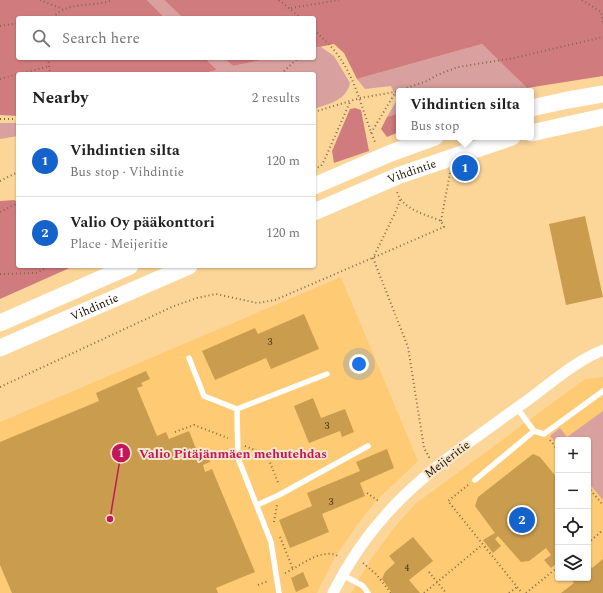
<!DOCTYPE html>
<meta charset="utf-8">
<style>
body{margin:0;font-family:Spectral,serif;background:#f2f2f2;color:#222}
.controls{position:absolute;right:12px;bottom:12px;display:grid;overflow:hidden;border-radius:4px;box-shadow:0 1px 3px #0004}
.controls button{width:36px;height:36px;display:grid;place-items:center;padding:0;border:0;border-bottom:1px solid #e0e0e0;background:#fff;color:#222;font:20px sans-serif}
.you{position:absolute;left:359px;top:364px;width:14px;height:14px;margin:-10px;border:3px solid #fff;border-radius:50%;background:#1a73e8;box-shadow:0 0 0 6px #1a73e833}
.badge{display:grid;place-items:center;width:26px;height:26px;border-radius:50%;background:#1462cc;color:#fff;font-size:13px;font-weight:700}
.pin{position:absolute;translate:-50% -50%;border:2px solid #fff;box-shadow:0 1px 4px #0006}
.popup{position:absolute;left:396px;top:88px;width:138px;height:52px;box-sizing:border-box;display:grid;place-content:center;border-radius:4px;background:#fff;filter:drop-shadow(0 1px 3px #0005);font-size:13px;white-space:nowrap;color:#767676}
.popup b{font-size:15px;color:#222}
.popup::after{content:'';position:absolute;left:50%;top:100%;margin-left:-8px;border:8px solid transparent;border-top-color:#fff}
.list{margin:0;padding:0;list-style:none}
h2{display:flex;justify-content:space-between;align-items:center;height:52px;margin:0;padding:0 16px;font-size:17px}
h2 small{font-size:13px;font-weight:400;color:#767676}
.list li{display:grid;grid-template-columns:26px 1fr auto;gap:12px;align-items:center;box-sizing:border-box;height:72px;padding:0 16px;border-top:1px solid #e0e0e0}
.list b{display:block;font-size:15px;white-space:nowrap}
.list p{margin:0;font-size:13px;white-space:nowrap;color:#767676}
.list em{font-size:13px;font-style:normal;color:#767676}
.icon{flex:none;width:22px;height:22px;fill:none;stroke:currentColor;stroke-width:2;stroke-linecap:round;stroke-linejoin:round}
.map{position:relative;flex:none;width:603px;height:593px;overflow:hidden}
.search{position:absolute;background:#fff;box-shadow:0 1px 3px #0004;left:16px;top:16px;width:300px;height:44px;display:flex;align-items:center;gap:10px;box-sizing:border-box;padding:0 14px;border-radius:4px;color:#767676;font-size:15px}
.panel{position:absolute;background:#fff;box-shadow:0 1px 3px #0004;left:16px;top:72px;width:300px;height:196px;border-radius:4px}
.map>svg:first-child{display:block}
.built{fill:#ffca74;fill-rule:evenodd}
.green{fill:#d9a0a0}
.forest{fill:#d07c7f}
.building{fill:#ca9c4e}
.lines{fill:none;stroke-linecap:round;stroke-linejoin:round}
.path{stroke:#846c47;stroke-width:2;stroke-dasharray:1 3;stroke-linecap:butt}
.lane{stroke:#fff;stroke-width:5.5}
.street{stroke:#fff;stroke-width:11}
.primary{stroke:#fff;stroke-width:17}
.labels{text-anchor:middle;stroke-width:4;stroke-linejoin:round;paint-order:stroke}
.number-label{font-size:10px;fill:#483314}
.street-label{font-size:12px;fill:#1d1000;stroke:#f9e6c9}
.leader{fill:none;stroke:#c2185b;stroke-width:1.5}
.callout-dot{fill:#c2185b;stroke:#f9e6c9;stroke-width:1.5}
.mark-label{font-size:12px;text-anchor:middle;font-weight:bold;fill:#fff}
.callout-label{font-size:13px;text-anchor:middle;font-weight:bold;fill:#c2185b;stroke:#f9e6c9;stroke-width:4;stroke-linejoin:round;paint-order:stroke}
</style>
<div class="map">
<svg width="603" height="593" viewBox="0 0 603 593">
<rect width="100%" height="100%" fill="#fcd699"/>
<g class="built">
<polygon points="341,277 418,461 377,500 357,525 334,559 317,593 0,593 0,422"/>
<path d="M603,377V593H351L371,559L394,528L415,504L585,379ZM558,440H588V578H558Z"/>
</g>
<g class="green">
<polygon points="147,0 164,0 183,18 165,18"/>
<polygon points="482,44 527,88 510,91 399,91 399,113 387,117 397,100 391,86 365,89 357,79"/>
<path d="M321,47L334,56L350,83C346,101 330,103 314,109V74H200L217,70L205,58H224L233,66L271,58H314V48Z"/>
<polygon points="0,123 18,123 18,136 0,139"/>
<polygon points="603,411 603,500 588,482 588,440 558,440 558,445 550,436 560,428 567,437"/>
</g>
<g class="forest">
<polygon points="0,0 147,0 165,18 18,18 18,58 205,58 217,70 200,74 18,74 18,116 0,115"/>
<polygon points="164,0 603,0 603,76 527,88 482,44 357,79 344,53 334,44 314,48 314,18 183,18"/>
<polygon points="224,58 271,58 233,66"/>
<polygon points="355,108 361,110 369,151 334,163 332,151 350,109"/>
<polygon points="399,113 399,132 387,137 381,129 387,117"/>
<polygon points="14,200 18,202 18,266 74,266 0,299 0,201"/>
</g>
<g class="building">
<polygon points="585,216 603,297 566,305 549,224"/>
<polygon points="304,314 319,349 271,369 266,358 215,380 202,351 255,328 258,334"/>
<polygon points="146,371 150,379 141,383 143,386 137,388 157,436 166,432 169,439 189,431 199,456 207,453 210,462 203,465 205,472 212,469 255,572 216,588 218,593 12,593 0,565 0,442 99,401 96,393"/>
<polygon points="313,398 321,418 345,409 354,432 342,437 340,431 309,443 294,406"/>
<polygon points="387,449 394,468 360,483 365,496 322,514 329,532 290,548 279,520 312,506 307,493 360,471 356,462"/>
<polygon points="533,454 540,457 558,479 558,562 551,568 544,560 551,555 546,548 529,561 521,562 498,536 495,539 501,546 493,553 483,540 495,533 475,506 478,497"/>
<polygon points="413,537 433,561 409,580 420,593 392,593 382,579 385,572 395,563 389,556"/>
<polygon points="603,559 603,593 561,593 574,583 570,578 588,578 588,564 592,568"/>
<polygon points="303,572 309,586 296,592 291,578"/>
</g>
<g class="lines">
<g class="path">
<polyline points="40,0 63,9"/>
<polyline points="279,0 301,18"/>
<polyline points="582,0 601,12 603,24"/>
<polyline points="291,8 339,0"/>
<path d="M53,18C67,0 93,8 112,0"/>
<polyline points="0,26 18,23"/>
<path d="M314,30C322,38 331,45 337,54C357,80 363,115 376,144"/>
<polyline points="48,58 50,74"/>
<polyline points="19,74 50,66"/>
<polyline points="281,74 298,58"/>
<polyline points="0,79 18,74"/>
<polyline points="314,112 360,98 395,92 427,81 437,75 458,67 514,58 603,37"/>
<polyline points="0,119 18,119"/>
<polyline points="371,133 395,93"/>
<polyline points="314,169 321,166 324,161 350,102"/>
<polyline points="0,181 18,172"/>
<polyline points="400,200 396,211 373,258 408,347 424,448 430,459"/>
<polyline points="0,212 18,203"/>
<polyline points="441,221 450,173"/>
<polyline points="0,274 36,273 50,266"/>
<path d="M0,387L174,306L197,298L216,294L257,303L275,300L444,227L441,221C425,214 403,210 397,192"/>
<polyline points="175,432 194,425 228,438"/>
<polyline points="550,440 558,450"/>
<polyline points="245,446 267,455 279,485"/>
<polyline points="468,485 448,501 522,593"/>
<polyline points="588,487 603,505"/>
<polyline points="367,493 380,502"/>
<polyline points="274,522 277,505"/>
<polyline points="280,537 293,569"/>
<polyline points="588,543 603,530"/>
<polyline points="363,563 376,574 391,593"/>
<polyline points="429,572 446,593"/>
<path d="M285,573C301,566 322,546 340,557"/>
<polyline points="258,585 268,581"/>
<polyline points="424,593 482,545"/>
<polyline points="509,593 517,587"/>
<polyline points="526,593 558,567"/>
</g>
<g class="lane">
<polyline points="189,358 204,396 237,409 238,458 271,542 279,593"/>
<polyline points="517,408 534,431 544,434 603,391"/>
<polyline points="237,409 327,374"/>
<polyline points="475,480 534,431"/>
<polyline points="257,505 279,495 368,446"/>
<polyline points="343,575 363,586 368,593"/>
</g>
<path class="street" d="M333,593C379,500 444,461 525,402C550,384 575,361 603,350"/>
<g class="primary">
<polyline points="531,108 568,100 603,94"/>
<polyline points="531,133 603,117"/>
<polyline points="314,186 391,153 435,137"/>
<path id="s1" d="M314,212L400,175L512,137"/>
<polyline points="0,323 130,266"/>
<path id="s2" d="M0,348L189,266"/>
</g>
</g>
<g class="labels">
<g class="number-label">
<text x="270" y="345">3</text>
<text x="327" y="429">3</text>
<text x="331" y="505">3</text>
<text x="407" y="571">4</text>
</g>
<g class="street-label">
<text dy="4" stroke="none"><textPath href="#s1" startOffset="106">Vihdintie</textPath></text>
<text dy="4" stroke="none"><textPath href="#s2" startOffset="103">Vihdintie</textPath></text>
<text transform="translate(447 459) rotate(-37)" y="4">Meijeritie</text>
</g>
</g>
<path class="leader" d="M110 519L121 453"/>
<g class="callout-dot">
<circle cx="110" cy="519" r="4"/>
<circle cx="121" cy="453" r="10"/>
</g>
<g class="mark-label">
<text x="121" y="457">1</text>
</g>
<g class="callout-label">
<text x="233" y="458">Valio Pitäjänmäen mehutehdas</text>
</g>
</svg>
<div class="controls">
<button>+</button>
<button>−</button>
<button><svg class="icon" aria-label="locate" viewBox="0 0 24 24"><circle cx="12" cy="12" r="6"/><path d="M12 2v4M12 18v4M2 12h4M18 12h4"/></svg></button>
<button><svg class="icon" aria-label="layers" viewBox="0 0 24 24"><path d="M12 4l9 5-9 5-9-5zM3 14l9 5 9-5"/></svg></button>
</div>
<div class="you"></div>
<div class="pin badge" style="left:465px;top:168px">1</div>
<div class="popup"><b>Vihdintien silta</b>Bus stop</div>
<div class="pin badge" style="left:522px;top:520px">2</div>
<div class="search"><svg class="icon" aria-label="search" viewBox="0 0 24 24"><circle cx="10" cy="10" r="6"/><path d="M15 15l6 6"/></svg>Search here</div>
<section class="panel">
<h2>Nearby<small>2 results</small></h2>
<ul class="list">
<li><span class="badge">1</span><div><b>Vihdintien silta</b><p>Bus stop · Vihdintie</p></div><em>120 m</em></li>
<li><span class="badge">2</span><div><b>Valio Oy pääkonttori</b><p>Place · Meijeritie</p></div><em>120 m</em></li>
</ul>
</section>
</div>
